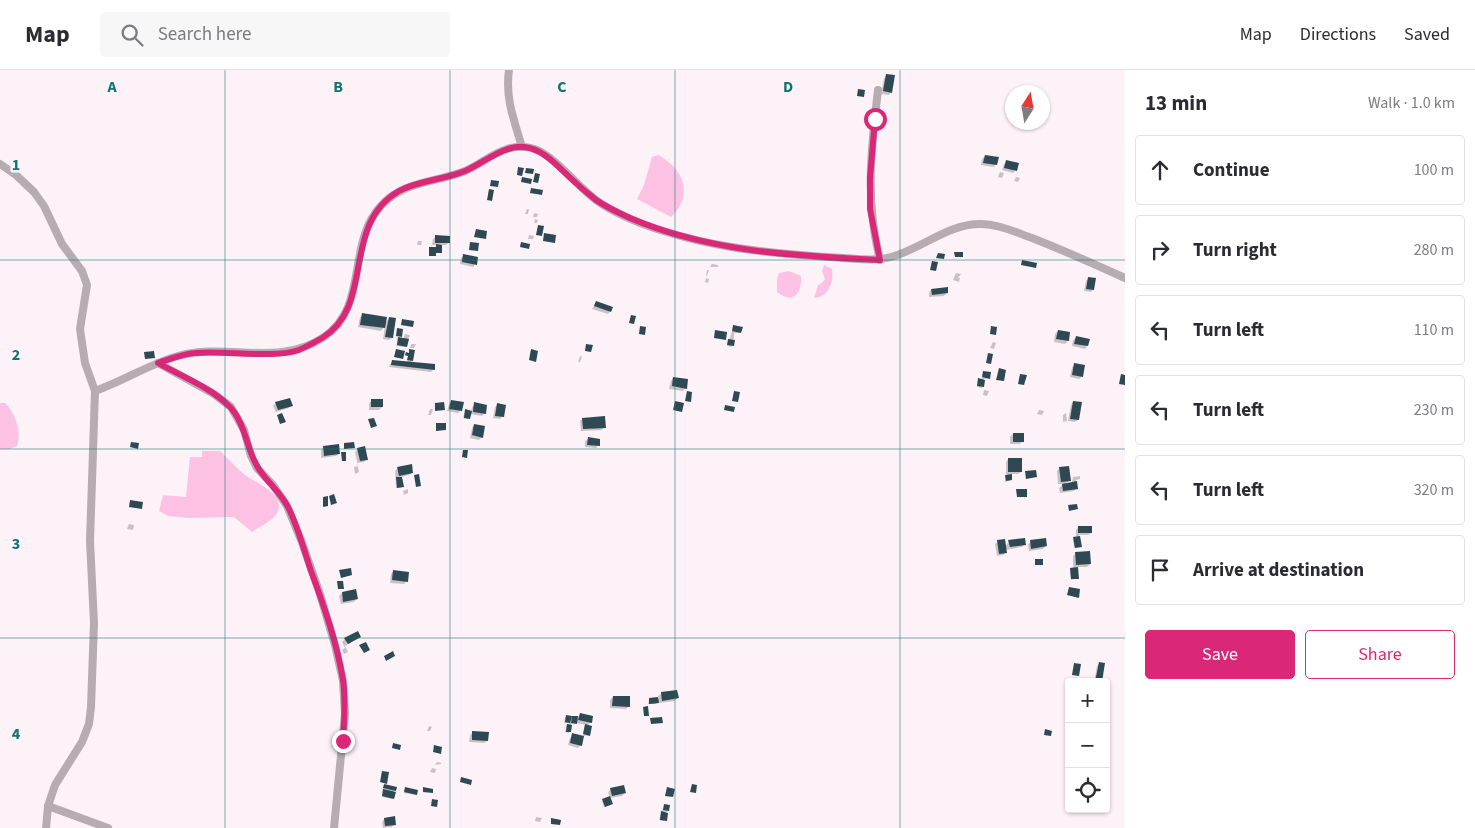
<!DOCTYPE html>
<meta charset="utf-8">
<style>
body{margin:0;font-family:"Source Sans 3",sans-serif;background:#f7f7f7;color:#2b2b33}
.controls{position:absolute;right:15px;bottom:15px;display:grid;overflow:hidden;border-radius:5px;box-shadow:0 1px 4px #0004}
.controls button{width:45px;height:45px;display:grid;place-items:center;padding:0;border:0;border-bottom:1px solid #e1e1e2;background:#fff;color:#2b2b33;font:25px sans-serif}
.compass{position:absolute;left:1005px;top:15px;width:45px;height:45px;border-radius:50%;background:#fff;box-shadow:0 1px 4px #0004;rotate:11deg}
.stop{position:absolute;width:15px;height:15px;margin:-11px;border:4px solid #db2777;border-radius:50%;background:#fff}
.stop.end{background:#db2777;border-color:#fff;box-shadow:0 1px 5px #0008}
.list{margin:0;padding:0;list-style:none}
h2{display:flex;justify-content:space-between;align-items:center;height:65px;margin:0;padding:0 20px;font-size:21px}
h2 small{font-size:16px;font-weight:400;color:#7c7c81}
.list li{display:grid;grid-template-columns:32px 1fr auto;gap:15px;align-items:center;box-sizing:border-box;height:70px;margin:0 10px 10px;padding:0 10px;border:1px solid #e1e1e2;border-radius:5px}
.list b{display:block;font-size:19px;white-space:nowrap}
.list em{font-size:16px;font-style:normal;color:#7c7c81}
.actions{display:flex;gap:10px;padding:15px 20px}
.actions a{flex:1;padding:11px 0;border:1px solid #db2777;border-radius:5px;text-align:center;font-size:18px;color:#db2777}
.actions .main{background:#db2777;color:#fff}
.icon{flex:none;width:28px;height:28px;fill:none;stroke:currentColor;stroke-width:2;stroke-linecap:round;stroke-linejoin:round}
.map{position:relative;flex:none;width:1125px;height:758px;overflow:hidden}
header{display:flex;align-items:center;gap:30px;box-sizing:border-box;height:70px;padding:0 25px;background:#fff;border-bottom:1px solid #e1e1e2}
header strong{font-size:24px}
nav{display:flex;gap:28px;margin-inline-start:auto;font-size:18px}
.search{width:350px;height:45px;background:#f7f7f7;display:flex;align-items:center;gap:12px;box-sizing:border-box;padding:0 18px;border-radius:5px;color:#7c7c81;font-size:19px}
main{display:flex}
aside{flex:1;background:#fff}
.map>svg:first-child{display:block}
.water{fill:#fdc1e3}
.shadow{fill:#0003}
.building{fill:#2e4951}
.lines{fill:none;stroke-linecap:round;stroke-linejoin:round}
.minor{stroke:#b8acb3;stroke-width:8}
.route{stroke:#db2777;stroke-width:6}
.grid{fill:none;stroke:#0f766e;stroke-width:1;stroke-opacity:0.55}
.grid-label{font-size:16px;text-anchor:middle;font-weight:bold;fill:#0f766e;stroke:#fdf2f8;stroke-width:5;stroke-linejoin:round;paint-order:stroke}
</style>
<header>
<strong>Map</strong>
<div class="search"><svg class="icon" aria-label="search" viewBox="0 0 24 24"><circle cx="10" cy="10" r="6"/><path d="M15 15l6 6"/></svg>Search here</div>
<nav><a>Map</a><a>Directions</a><a>Saved</a></nav>
</header>
<main>
<div class="map">
<svg width="1125" height="758" viewBox="0 0 1125 758">
<rect width="100%" height="100%" fill="#fdf2f8"/>
<g class="water">
<path d="M658,85C683,98 695,125 671,147L637,129L644,115L652,87Z"/>
<path d="M824,195L832,199C834,212 829,227 814,228L818,215L822,213L825,209L822,201Z"/>
<path d="M789,201L801,206C802,224 793,235 777,222V209L779,203Z"/>
<path d="M0,333H5C15,343 22,361 17,376L10,379H0Z"/>
<path d="M202,381H220C228,388 236,398 245,405C256,413 287,425 277,443C273,451 259,457 252,462L234,447L189,448L168,446L159,441L163,425L186,427L190,387H202Z"/>
</g>
<g class="shadow">
<polygon points="887,5 891,22 889,25 881,24 884,8"/>
<polygon points="985,86 996,95 993,97 981,95 982,89"/>
<polygon points="1006,92 1016,100 1013,103 1002,100 1004,94"/>
<polygon points="1000,102 1004,103 1002,108 998,107"/>
<polygon points="1016,107 1020,108 1018,112 1014,111"/>
<polygon points="527,139 529,139 528,144 525,144"/>
<polygon points="534,143 538,144 537,147 533,147"/>
<polygon points="535,149 538,150 537,153 534,153"/>
<polygon points="529,165 534,166 533,169 528,169"/>
<polygon points="435,167 448,173 446,175 441,175 440,183 434,183 433,186 429,186 429,180 436,179 436,175 432,175 433,169"/>
<polygon points="418,171 422,171 421,175 417,175"/>
<polygon points="464,185 475,194 473,197 460,194 461,188"/>
<polygon points="712,194 718,195 718,197 710,197"/>
<polygon points="707,200 709,200 707,206 706,205"/>
<polygon points="956,203 961,204 958,208 960,208 959,212 953,210"/>
<polygon points="706,208 709,209 708,213 705,212"/>
<polygon points="1089,208 1093,220 1091,222 1084,221 1086,211"/>
<polygon points="931,220 947,223 944,226 929,227 929,223"/>
<polygon points="596,232 610,242 608,244 592,239"/>
<polygon points="363,245 385,253 389,248 392,268 389,270 383,269 385,256 381,261 358,257 360,247"/>
<polygon points="734,256 740,263 734,263 734,268 731,271 732,277 727,276"/>
<polygon points="1058,261 1068,271 1065,274 1054,272 1055,264"/>
<polygon points="405,264 410,265 406,277 396,276 398,270 403,270"/>
<polygon points="1076,268 1087,276 1085,279 1072,276 1073,270"/>
<polygon points="993,272 996,273 994,279 990,278"/>
<polygon points="411,274 416,274 414,278 410,278"/>
<polygon points="410,281 412,291 410,293 434,299 431,302 389,297 392,291 407,293 408,286 404,286 408,284"/>
<polygon points="580,286 582,287 580,292 578,292"/>
<polygon points="1075,295 1082,306 1079,309 1070,307 1072,297"/>
<polygon points="984,302 989,308 984,309 982,318 977,317 978,311 981,310"/>
<polygon points="673,308 685,318 683,321 669,319 671,311"/>
<polygon points="984,320 989,321 987,326 983,325"/>
<polygon points="372,330 382,337 379,340 369,340 369,333"/>
<polygon points="451,331 461,340 458,343 447,341 449,334"/>
<polygon points="1073,332 1078,350 1075,352 1068,351 1071,335"/>
<polygon points="276,333 291,335 289,338 276,342 273,336"/>
<polygon points="475,334 484,344 482,346 470,344 468,349 463,348 465,342 471,342 472,337"/>
<polygon points="498,335 503,346 500,349 493,348 495,337"/>
<polygon points="430,339 433,339 431,345 428,345"/>
<polygon points="1039,340 1044,341 1042,345 1037,344"/>
<polygon points="1066,343 1067,351 1063,352 1063,345"/>
<polygon points="583,349 604,357 602,360 581,361 580,351"/>
<polygon points="474,355 482,367 479,370 470,368 472,358"/>
<polygon points="1013,364 1023,371 1020,374 1010,374 1010,367"/>
<polygon points="588,369 598,376 596,378 585,377 585,371"/>
<polygon points="323,377 339,383 336,386 321,388 321,380"/>
<polygon points="358,379 366,389 364,392 357,393 359,402 355,404 354,397 358,396 355,382"/>
<polygon points="1008,389 1021,402 1018,404 1010,404 1011,410 1005,412 1005,407 1008,404 1006,404 1006,392"/>
<polygon points="398,398 412,402 409,405 401,407 402,417 396,418 395,401"/>
<polygon points="1059,399 1069,411 1065,414 1072,413 1073,407 1080,406 1080,409 1076,410 1077,419 1074,421 1060,423 1059,418 1063,414 1058,414 1057,401"/>
<polygon points="408,419 408,423 404,425 403,421"/>
<polygon points="129,454 134,455 133,460 127,459"/>
<polygon points="1078,457 1091,463 1088,465 1079,465 1080,477 1074,478 1073,469 1076,468 1076,460"/>
<polygon points="998,472 1005,476 1009,472 1025,474 1022,477 1005,480 1006,483 1003,485 997,486 995,474"/>
<polygon points="1031,472 1046,476 1043,479 1029,481 1028,474"/>
<polygon points="1076,483 1090,494 1087,497 1077,497 1078,508 1071,510 1070,500 1073,499 1073,486"/>
<polygon points="394,501 406,512 404,514 390,513 391,504"/>
<polygon points="342,523 357,529 354,532 341,534 339,526"/>
<polygon points="360,567 345,576 348,582 344,584 342,580 345,578 342,572 345,569"/>
<polygon points="1099,593 1100,612 1094,612 1097,596"/>
<polygon points="676,621 677,628 675,631 659,633 659,631 656,634 648,634 649,630 659,629 658,626 661,624"/>
<polygon points="613,627 629,636 626,639 610,638 610,630"/>
<polygon points="580,645 591,652 587,656 589,665 583,666 587,655 576,653 571,654 569,663 565,662 566,656 569,653 564,653 565,647 577,648"/>
<polygon points="429,656 432,657 430,661 427,661"/>
<polygon points="473,662 487,671 484,673 469,672 470,665"/>
<polygon points="573,665 581,675 578,678 568,675 570,668"/>
<polygon points="437,692 441,693 441,694 435,695"/>
<polygon points="432,698 436,699 435,703 430,702"/>
<polygon points="384,716 395,720 392,723 392,729 382,727 385,719 383,719"/>
<polygon points="405,718 416,725 404,723"/>
<polygon points="611,719 625,723 622,726 609,728 610,735 604,737 602,731 610,728 608,722"/>
<polygon points="664,736 668,741 665,743 664,751 659,750"/>
<polygon points="536,747 542,748 540,752 535,751"/>
<polygon points="384,749 395,754 392,757 383,758 382,752"/>
</g>
<g class="building">
<polygon points="886,4 895,5 892,23 883,21"/>
<polygon points="858,19 865,20 864,27 857,26"/>
<polygon points="985,85 999,87 997,95 983,93"/>
<polygon points="1006,90 1019,93 1017,101 1004,98"/>
<polygon points="518,97 524,98 522,106 517,105"/>
<polygon points="526,98 534,99 533,104 525,103"/>
<polygon points="535,103 540,104 538,113 533,112"/>
<polygon points="522,107 532,109 531,114 521,112"/>
<polygon points="491,110 499,111 498,117 490,116"/>
<polygon points="531,118 543,120 542,125 530,123"/>
<polygon points="489,119 494,120 492,131 487,130"/>
<polygon points="538,155 544,156 542,166 536,165"/>
<polygon points="476,159 487,161 486,169 474,167"/>
<polygon points="544,163 556,165 555,173 543,171"/>
<polygon points="435,165 450,166 450,173 435,173"/>
<polygon points="470,172 479,173 478,181 469,180"/>
<polygon points="521,172 530,174 529,179 520,177"/>
<polygon points="436,174 442,175 442,183 436,183 436,186 429,186 429,177 436,177"/>
<polygon points="954,182 963,182 963,187 955,187"/>
<polygon points="938,183 945,184 944,189 936,188"/>
<polygon points="463,184 478,187 477,195 462,192"/>
<polygon points="1022,190 1037,193 1036,198 1021,195"/>
<polygon points="932,191 938,192 936,201 930,200"/>
<polygon points="1088,207 1096,208 1094,220 1086,219"/>
<polygon points="948,217 948,223 932,225 931,219"/>
<polygon points="596,231 613,237 611,242 594,236"/>
<polygon points="362,243 387,247 385,258 360,255"/>
<polygon points="631,245 636,246 634,254 629,253"/>
<polygon points="389,247 396,248 393,268 385,267"/>
<polygon points="402,249 414,251 413,257 401,255"/>
<polygon points="733,255 743,257 741,263 732,261"/>
<polygon points="640,256 646,257 645,265 639,264"/>
<polygon points="991,256 997,257 996,265 990,264"/>
<polygon points="397,258 403,259 402,267 396,266"/>
<polygon points="715,260 727,262 726,270 714,268"/>
<polygon points="1058,260 1070,262 1069,271 1056,269"/>
<polygon points="1076,266 1090,269 1088,276 1074,274"/>
<polygon points="398,267 409,269 407,277 397,275"/>
<polygon points="728,269 735,270 734,276 727,275"/>
<polygon points="586,274 593,275 591,282 585,281"/>
<polygon points="396,279 405,281 403,289 394,287"/>
<polygon points="409,279 415,280 413,291 407,290 408,286 405,285 406,282 409,283"/>
<polygon points="531,279 538,281 536,292 529,290"/>
<polygon points="154,281 155,288 145,289 144,282"/>
<polygon points="988,283 993,284 991,294 986,293"/>
<polygon points="392,290 435,294 435,300 391,295"/>
<polygon points="1074,293 1085,295 1083,307 1072,305"/>
<polygon points="999,298 1006,300 1004,311 996,310"/>
<polygon points="983,301 991,302 990,309 982,307"/>
<polygon points="1020,304 1027,305 1024,315 1018,314"/>
<polygon points="1121,304 1125,305 1125,315 1119,314"/>
<polygon points="673,307 688,309 687,319 672,316"/>
<polygon points="978,308 985,310 984,317 977,316"/>
<polygon points="687,321 692,322 691,332 685,331"/>
<polygon points="734,321 740,322 738,332 732,331"/>
<polygon points="290,328 293,336 278,340 275,332"/>
<rect x="371" y="329" width="12" height="8"/>
<polygon points="451,330 464,332 462,341 449,339"/>
<polygon points="675,331 684,333 682,342 673,340"/>
<polygon points="1073,331 1082,332 1079,350 1070,349"/>
<polygon points="444,332 445,340 435,341 435,333"/>
<polygon points="474,332 487,335 486,344 473,342"/>
<polygon points="497,333 506,335 504,347 495,346"/>
<polygon points="725,335 735,337 734,342 724,340"/>
<polygon points="465,339 472,341 470,349 464,348"/>
<polygon points="282,343 286,352 280,354 277,345"/>
<polygon points="605,346 606,358 583,359 582,348"/>
<polygon points="374,348 377,356 371,358 368,349"/>
<polygon points="436,353 446,353 446,360 436,361"/>
<polygon points="474,354 485,356 483,368 472,365"/>
<rect x="1013" y="363" width="11" height="9"/>
<polygon points="588,367 600,369 600,376 587,375"/>
<polygon points="131,372 139,373 138,379 130,377"/>
<polygon points="354,372 355,378 344,379 344,373"/>
<polygon points="339,374 340,384 324,386 323,376"/>
<polygon points="365,376 368,390 360,391 357,378"/>
<polygon points="463,380 468,380 467,388 462,387"/>
<polygon points="341,382 346,382 346,391 342,391"/>
<rect x="1008" y="388" width="14" height="14"/>
<polygon points="412,394 413,403 399,406 397,397"/>
<polygon points="1069,396 1071,411 1061,412 1059,397"/>
<polygon points="1036,400 1037,407 1026,409 1025,401"/>
<polygon points="419,404 421,416 416,417 414,405"/>
<polygon points="1012,404 1012,410 1006,411 1005,405"/>
<polygon points="396,407 402,407 404,417 397,418"/>
<polygon points="1077,411 1078,419 1063,421 1062,414"/>
<polygon points="1016,419 1027,419 1027,427 1017,427"/>
<polygon points="334,424 337,433 331,435 329,426"/>
<polygon points="328,426 328,436 323,437 323,427"/>
<polygon points="130,430 143,432 142,439 129,437"/>
<polygon points="1077,434 1078,439 1069,441 1068,435"/>
<rect x="1078" y="456" width="14" height="7"/>
<polygon points="1080,466 1082,477 1075,478 1073,467"/>
<polygon points="1025,468 1026,475 1010,477 1008,470"/>
<polygon points="1046,468 1047,476 1031,479 1030,470"/>
<polygon points="1005,469 1007,483 999,484 997,470"/>
<polygon points="1090,481 1091,494 1076,495 1075,482"/>
<rect x="1035" y="489" width="8" height="6"/>
<polygon points="1078,497 1079,509 1071,509 1070,498"/>
<polygon points="351,498 352,505 341,508 339,500"/>
<polygon points="393,500 409,502 408,512 392,510"/>
<polygon points="337,511 343,511 344,519 338,519"/>
<polygon points="1069,517 1080,519 1079,528 1067,525"/>
<polygon points="356,519 358,529 343,532 342,522"/>
<polygon points="358,561 361,567 348,574 344,568"/>
<polygon points="366,572 370,580 364,583 359,575"/>
<polygon points="393,581 395,586 386,591 384,586"/>
<polygon points="1099,592 1105,593 1102,612 1095,612"/>
<polygon points="1074,593 1081,594 1079,606 1072,605"/>
<polygon points="677,620 679,628 662,631 661,622"/>
<polygon points="613,626 630,626 630,637 612,636"/>
<polygon points="658,627 659,633 649,634 649,628"/>
<polygon points="648,636 649,646 644,646 643,637"/>
<polygon points="580,643 593,646 592,653 578,650"/>
<polygon points="566,645 572,646 570,653 565,652"/>
<polygon points="572,646 578,646 577,654 571,653"/>
<polygon points="662,647 663,653 651,654 650,648"/>
<polygon points="567,654 572,655 571,662 566,662"/>
<polygon points="585,654 592,656 590,666 583,664"/>
<polygon points="1045,659 1052,661 1051,666 1044,665"/>
<polygon points="472,661 489,662 488,671 472,670"/>
<polygon points="572,663 584,666 582,676 570,673"/>
<polygon points="393,673 401,675 400,680 392,678"/>
<polygon points="434,675 442,677 441,684 433,682"/>
<polygon points="382,701 389,702 387,714 380,712"/>
<polygon points="461,707 472,710 471,715 460,712"/>
<polygon points="384,714 397,717 396,721 383,718"/>
<polygon points="692,714 697,715 696,723 690,722"/>
<polygon points="624,715 626,723 612,726 610,718"/>
<polygon points="405,717 418,720 417,725 404,722"/>
<polygon points="423,717 433,719 433,723 423,722"/>
<polygon points="667,717 675,719 673,727 665,726"/>
<polygon points="383,719 396,722 394,729 382,726"/>
<polygon points="610,726 613,734 605,737 602,729"/>
<polygon points="432,729 438,730 437,737 431,736"/>
<polygon points="664,734 670,735 669,741 663,740"/>
<polygon points="661,741 668,743 667,751 660,750"/>
<polygon points="395,746 396,755 385,756 384,748"/>
<polygon points="551,748 561,750 560,755 551,754"/>
</g>
<g class="lines">
<g class="minor">
<path d="M509,0C505,28 514,50 522,77"/>
<path d="M878,20C871,79 865,131 880,190"/>
<polyline points="0,94 16,105 34,122 44,136 62,174 82,201 87,215 80,259 85,293 95,321"/>
<polyline points="158,293 214,324 231,337 244,360 251,386 257,398 273,415 287,436 301,470 320,524 335,575 343,611 345,644 334,758"/>
<polyline points="48,736 108,758"/>
<path d="M46,758L48,736L55,715L82,672L89,654L91,637L94,553L90,471L95,321C124,311 149,294 178,286C227,272 277,298 324,267C365,239 350,186 372,148C394,110 430,115 465,101C479,95 493,83 507,79C516,76 528,76 537,80C557,89 577,116 596,130C631,155 689,170 731,177C768,183 806,186 844,188C860,189 876,191 891,187C922,179 947,154 980,154C998,154 1015,162 1032,168C1063,180 1094,194 1125,208"/>
</g>
</g>
<g class="lines">
<path class="route" d="M343,671C344,651 346,630 343,610C337,573 324,536 311,501C304,480 298,457 288,437C280,421 264,410 256,394C246,376 245,352 229,336C210,317 181,306 158,293C170,289 182,284 195,283C224,280 273,289 299,280C306,277 315,272 322,268C376,236 340,155 399,121C419,110 444,110 465,101C484,93 503,75 524,77C546,79 560,100 576,113C582,119 589,124 596,130C606,137 619,143 630,148C709,182 796,186 880,190L870,139V108L875,49"/>
</g>
<path class="grid" d="M225,0V758M450,0V758M675,0V758M900,0V758M0,190H1125M0,379H1125M0,568H1125"/>
<g class="grid-label">
<text x="112" y="22">A</text>
<text x="338" y="22">B</text>
<text x="562" y="22">C</text>
<text x="788" y="22">D</text>
<text x="16" y="100">1</text>
<text x="16" y="290">2</text>
<text x="16" y="479">3</text>
<text x="16" y="669">4</text>
</g>
</svg>
<div class="controls">
<button>+</button>
<button>−</button>
<button><svg class="icon" aria-label="locate" viewBox="0 0 24 24"><circle cx="12" cy="12" r="6"/><path d="M12 2v4M12 18v4M2 12h4M18 12h4"/></svg></button>
</div>
<svg class="compass" viewBox="-18 -18 36 36"><path d="M0-13l5 13h-10z" fill="#e53935"/><path d="M0 13l5-13h-10z" fill="#7c7c81"/></svg>
<div class="stop" style="left:875px;top:49px"></div>
<div class="stop end" style="left:343px;top:671px"></div>
</div>
<aside>
<h2>13 min<small>Walk · 1.0 km</small></h2>
<ul class="list">
<li><svg class="icon" aria-label="ahead" viewBox="0 0 24 24"><path d="M12 20V5M6 11l6-6 6 6"/></svg><div><b>Continue</b></div><em>100 m</em></li>
<li><svg class="icon" aria-label="right" viewBox="0 0 24 24"><path d="M7 20v-9h11M14 6l5 5-5 5"/></svg><div><b>Turn right</b></div><em>280 m</em></li>
<li><svg class="icon" aria-label="left" viewBox="0 0 24 24"><path d="M17 20v-9H6M10 6l-5 5 5 5"/></svg><div><b>Turn left</b></div><em>110 m</em></li>
<li><svg class="icon" aria-label="left" viewBox="0 0 24 24"><path d="M17 20v-9H6M10 6l-5 5 5 5"/></svg><div><b>Turn left</b></div><em>230 m</em></li>
<li><svg class="icon" aria-label="left" viewBox="0 0 24 24"><path d="M17 20v-9H6M10 6l-5 5 5 5"/></svg><div><b>Turn left</b></div><em>320 m</em></li>
<li><svg class="icon" aria-label="arrive" viewBox="0 0 24 24"><path d="M6 21V4h12l-3 4 3 4H6"/></svg><div><b>Arrive at destination</b></div></li>
</ul>
<div class="actions"><a class="main">Save</a><a>Share</a></div>
</aside>
</main>
